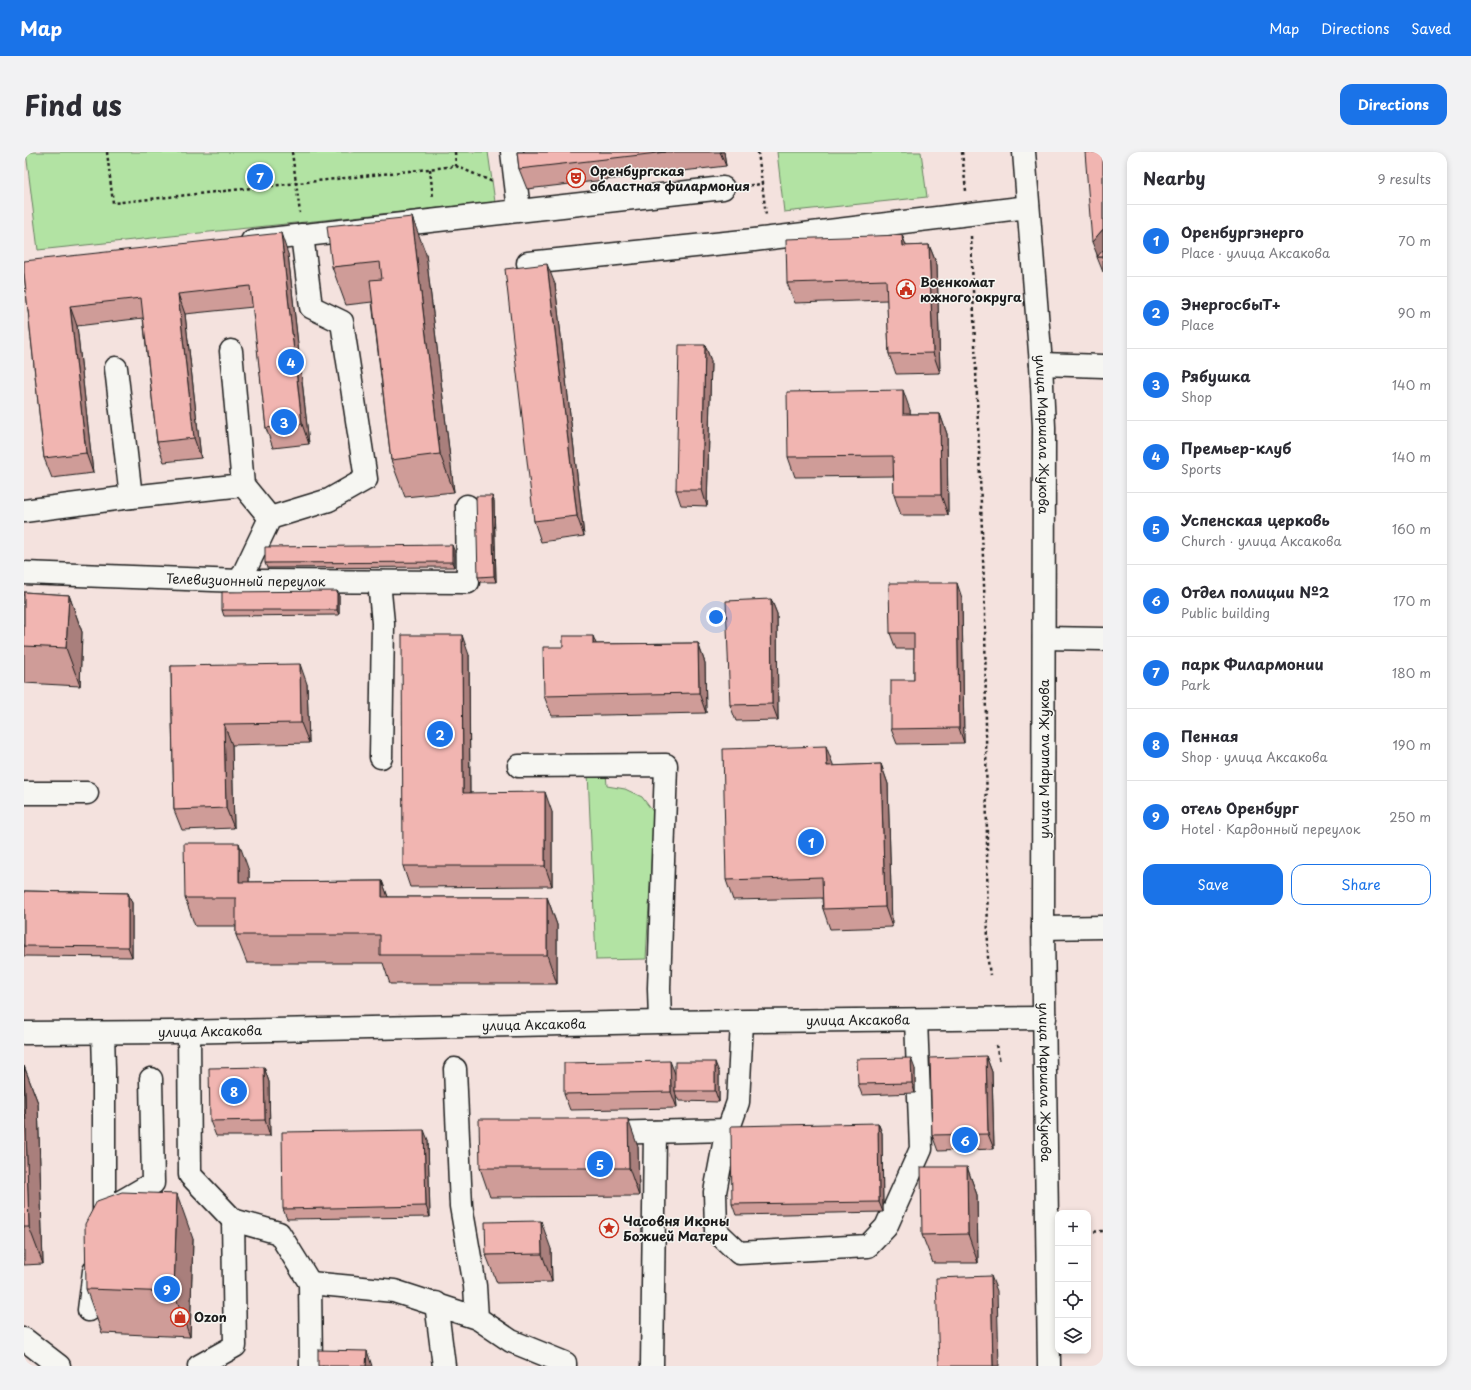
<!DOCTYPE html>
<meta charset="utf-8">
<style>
body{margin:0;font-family:"Playpen Sans",sans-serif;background:#f2f2f3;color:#2b2b33}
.controls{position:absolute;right:12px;bottom:12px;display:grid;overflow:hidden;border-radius:8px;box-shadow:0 2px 6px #0003}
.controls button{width:36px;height:36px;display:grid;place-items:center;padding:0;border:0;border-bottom:1px solid #e1e1e2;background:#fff;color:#2b2b33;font:20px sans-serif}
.you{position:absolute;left:692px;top:465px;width:14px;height:14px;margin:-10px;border:3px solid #fff;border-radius:50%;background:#1a73e8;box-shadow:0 0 0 6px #1a73e833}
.badge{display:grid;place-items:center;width:26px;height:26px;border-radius:50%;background:#1a73e8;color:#fff;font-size:13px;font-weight:700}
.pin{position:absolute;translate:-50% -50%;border:2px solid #fff;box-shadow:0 1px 4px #0006}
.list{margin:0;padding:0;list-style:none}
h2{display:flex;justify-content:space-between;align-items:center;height:52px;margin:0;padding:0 16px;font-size:17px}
h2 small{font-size:13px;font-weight:400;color:#7c7c81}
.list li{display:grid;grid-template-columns:26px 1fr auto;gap:12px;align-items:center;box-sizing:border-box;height:72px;padding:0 16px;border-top:1px solid #e1e1e2}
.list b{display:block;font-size:15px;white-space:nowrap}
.list p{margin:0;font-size:13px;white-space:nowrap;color:#7c7c81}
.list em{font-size:13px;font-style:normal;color:#7c7c81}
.actions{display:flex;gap:8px;padding:12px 16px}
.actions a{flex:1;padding:9px 0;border:1px solid #1a73e8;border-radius:12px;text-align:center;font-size:14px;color:#1a73e8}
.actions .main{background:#1a73e8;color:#fff}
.icon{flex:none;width:22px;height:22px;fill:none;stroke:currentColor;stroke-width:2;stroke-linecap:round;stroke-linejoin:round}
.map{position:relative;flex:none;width:1079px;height:1214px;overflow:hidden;border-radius:12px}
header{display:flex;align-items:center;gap:24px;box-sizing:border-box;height:56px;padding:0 20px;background:#1a73e8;color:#fff}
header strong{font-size:19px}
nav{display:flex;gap:22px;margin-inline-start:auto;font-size:14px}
.intro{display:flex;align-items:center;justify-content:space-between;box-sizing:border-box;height:96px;padding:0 24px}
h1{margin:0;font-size:28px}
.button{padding:10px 18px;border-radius:12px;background:#1a73e8;color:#fff;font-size:14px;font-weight:700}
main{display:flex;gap:24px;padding:0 24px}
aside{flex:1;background:#fff;border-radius:12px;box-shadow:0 2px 6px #0003}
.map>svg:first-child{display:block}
.green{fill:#b2e3a3;stroke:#678060}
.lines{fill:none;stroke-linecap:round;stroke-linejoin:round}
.minor-casing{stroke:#1c1c1c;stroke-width:25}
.major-casing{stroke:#1c1c1c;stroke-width:25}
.path{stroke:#1c1c1c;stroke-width:2.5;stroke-dasharray:3 3;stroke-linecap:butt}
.minor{stroke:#f6f6f2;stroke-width:22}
.major{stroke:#f6f6f2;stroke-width:22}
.wall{fill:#cf9c98;stroke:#1c1c1c}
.shaded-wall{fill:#a97f7c;stroke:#1c1c1c}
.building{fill:#f1b5b1;stroke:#1c1c1c}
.labels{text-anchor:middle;stroke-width:3;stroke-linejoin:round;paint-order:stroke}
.poi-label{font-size:13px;font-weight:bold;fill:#1c1c1c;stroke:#f6f6f2;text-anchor:start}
.street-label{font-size:13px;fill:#1c1c1c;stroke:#f6f6f2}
</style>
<header>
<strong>Map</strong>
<nav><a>Map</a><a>Directions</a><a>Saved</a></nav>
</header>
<div class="intro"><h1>Find us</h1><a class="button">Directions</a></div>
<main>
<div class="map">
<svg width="1079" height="1214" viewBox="0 0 1079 1214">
<rect width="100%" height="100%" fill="#f4e2de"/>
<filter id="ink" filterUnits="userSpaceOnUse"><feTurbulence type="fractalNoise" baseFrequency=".025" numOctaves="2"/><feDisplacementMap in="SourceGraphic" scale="8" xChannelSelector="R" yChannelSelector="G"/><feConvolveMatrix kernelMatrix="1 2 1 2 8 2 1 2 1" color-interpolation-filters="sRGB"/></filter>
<g filter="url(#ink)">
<g class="green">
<polygon points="2,0 464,0 471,50 14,98"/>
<polygon points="753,0 897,0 903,45 760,60"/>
<polygon points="564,620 582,621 583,634 601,637 618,645 630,661 622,807 572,808"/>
</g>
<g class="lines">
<defs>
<g id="minor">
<polyline points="488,0 495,58"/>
<polyline points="228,89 699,36"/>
<polyline points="504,111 730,88 1004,55"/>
<polyline points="92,216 107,345"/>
<polyline points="219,333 246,366"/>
<polyline points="0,359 107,345 219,333 207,199"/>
<path id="s1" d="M0,421L216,429L444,430L443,354"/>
<polyline points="216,429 246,366 305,348 342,327 318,170 287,155 278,83"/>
<polyline points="355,430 359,471 357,605"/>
<polyline points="1020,486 1079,487"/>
<polyline points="495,614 642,613 635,836 636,870"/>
<polyline points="0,641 63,641"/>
<polyline points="1019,776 1079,775"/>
<polyline points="718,870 714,950 701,987 691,1040 692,1079 715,1101 844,1094 862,1075 897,997 892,868"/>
<polyline points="165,879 166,1023 209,1068 255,1081 286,1131 287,1214"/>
<polyline points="79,881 80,917 80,1076"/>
<polyline points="431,917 437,1054 451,1134 453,1166 487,1189 541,1211 541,1214"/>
<polyline points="580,981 705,978"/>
<polyline points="86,1056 129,1031 127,927"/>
<polyline points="286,1131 370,1139 453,1166"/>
<polyline points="412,1151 420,1214"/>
<polyline points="65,1158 70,1119"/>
<polyline points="0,1187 35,1214"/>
<polyline points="175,1214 211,1194 209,1068"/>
<polyline points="628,1214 631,980"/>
</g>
<g id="major">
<path id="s2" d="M1000,0L1017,212L1020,275L1019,776L1025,1214"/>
<polyline points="1017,212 1079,214"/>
<path id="s3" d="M0,881L150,880L636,870L1021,866"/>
</g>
</defs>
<use href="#minor" class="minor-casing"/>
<use href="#major" class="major-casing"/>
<g class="path">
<polyline points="83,0 89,51 432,14 469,30"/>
<polyline points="268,0 276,61"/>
<polyline points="431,0 432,14"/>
<polyline points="734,0 742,63"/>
<polyline points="938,0 942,39"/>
<polyline points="406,17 409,46"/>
<polyline points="720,34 738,32"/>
<polyline points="947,84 961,460 964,809 966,823"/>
<polyline points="972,893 976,910"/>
<polyline points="1064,1080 1079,1079"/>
</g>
<use href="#minor" class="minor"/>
<use href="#major" class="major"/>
</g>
<g class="wall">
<polygon points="493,0 700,0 702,14 503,37 495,17"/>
<polygon points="1079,0 1079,120 1073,105"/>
<polygon points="878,83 882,94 905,93 913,113 916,221 872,222 865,202 863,148 771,151 763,131"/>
<polygon points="264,102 285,292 249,296 242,276 229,155 161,162 177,306 140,310 133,290 119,166 53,174 69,321 28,326 20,306 0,121"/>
<polygon points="402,102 430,340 381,345 367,308 348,150 322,153 308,115"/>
<polygon points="531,132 560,384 517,390 510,369"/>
<polygon points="681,193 687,209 683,354 657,353 652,338"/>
<polygon points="886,258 886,262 916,262 923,282 924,363 877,363 870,343 870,324 771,325 764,305"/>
<polygon points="468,344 470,349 472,430 456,430 454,425"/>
<polygon points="430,398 430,415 243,416 241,411"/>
<polygon points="0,440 45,443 58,480 56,534 0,531"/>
<polygon points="315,444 315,463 200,464 198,458"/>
<polygon points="938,446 940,591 873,592 867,577 890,528 890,497 872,497 866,481"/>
<polygon points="747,447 753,462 754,568 712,569 706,553"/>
<polygon points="674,491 681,511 682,561 528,564 520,544 539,495 573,492"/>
<polygon points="445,503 446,641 528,660 528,734 386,735 379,714"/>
<polygon points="147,514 283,532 285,591 208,593 210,676 158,678 150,658"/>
<polygon points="857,612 864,632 868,775 806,777 799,757 798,746 709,748 702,728 809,614"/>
<polygon points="225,719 225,730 358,729 364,745 523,745 533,773 533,832 366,832 359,811 223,811 212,783 212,774 171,774 161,746"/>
<polygon points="0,739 104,741 108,751 108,805 0,804"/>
<polygon points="962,904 968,920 970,997 914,999 908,983"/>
<polygon points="0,914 14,951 19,1112 0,1113"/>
<polygon points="240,915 245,930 246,984 192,984 186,969"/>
<polygon points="891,917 891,941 838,943 834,932"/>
<polygon points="695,920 695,950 655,949 652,943 653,956 546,958 540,942 651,922"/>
<polygon points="854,971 858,981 859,1060 712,1063 708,1052"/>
<polygon points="404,988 406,1065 263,1067 259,1057"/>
<polygon points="614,995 615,1044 466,1045 456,1016"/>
<polygon points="943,1015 953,1043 954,1111 909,1111 898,1083"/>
<polygon points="169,1087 166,1185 78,1181 62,1137"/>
<polygon points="527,1097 528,1130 473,1131 462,1103"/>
</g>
<g class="shaded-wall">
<polygon points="696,0 700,0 702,14"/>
<polygon points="388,65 402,102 430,340 416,302"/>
<polygon points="1079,77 1079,105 1074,105 1068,90"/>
<polygon points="257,81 264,102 285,292 278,272"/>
<polygon points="878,83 886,103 879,94"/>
<polygon points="905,93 913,113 916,221 909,201"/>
<polygon points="523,112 531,132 560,384 553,364"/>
<polygon points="154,142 161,162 177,306 170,286"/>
<polygon points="46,154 53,174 69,321 62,301"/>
<polygon points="681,193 687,209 683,354 678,338"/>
<polygon points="879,238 886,258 887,283 879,262"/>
<polygon points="916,262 923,282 924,363 917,343"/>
<polygon points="468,344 470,349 472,430 470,424"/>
<polygon points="428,393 430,398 430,415 428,410"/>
<polygon points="933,431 938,446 940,591 935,576"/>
<polygon points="313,439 315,444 315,463 313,458"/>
<polygon points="45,443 58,480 56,534 42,496"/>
<polygon points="747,447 753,462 754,568 748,552"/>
<polygon points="438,483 445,503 446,661 439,641"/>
<polygon points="569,484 577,504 569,492"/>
<polygon points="674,491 681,511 682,561 675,541"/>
<polygon points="276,512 283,532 285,591 277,571"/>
<polygon points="200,572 208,593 210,676 202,656"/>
<polygon points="802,594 810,615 803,614"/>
<polygon points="857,612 864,632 868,775 861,755"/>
<polygon points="521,640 528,660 528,734 521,714"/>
<polygon points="215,691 225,719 225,758 215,730"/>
<polygon points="358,729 369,758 358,745"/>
<polygon points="104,741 108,751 108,805 104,795"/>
<polygon points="523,745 533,773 533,832 523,803"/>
<polygon points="962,904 968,920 970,997 964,982"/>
<polygon points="887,906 891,917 891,941 888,931"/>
<polygon points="646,909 652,924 651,939 652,943 653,956 647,940"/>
<polygon points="691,910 695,920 695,950 691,939"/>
<polygon points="0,914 14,951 19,1112 5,1075"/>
<polygon points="240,915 245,930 246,984 241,968"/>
<polygon points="604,967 614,995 615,1044 605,1016"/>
<polygon points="854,971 858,981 859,1060 855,1050"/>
<polygon points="400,978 404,988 406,1065 402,1054"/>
<polygon points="943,1015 953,1043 954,1111 944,1082"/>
<polygon points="153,1042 169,1087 166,1185 150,1140"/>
<polygon points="517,1069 527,1097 528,1130 518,1102"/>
<polygon points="967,1124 973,1139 975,1214 969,1214"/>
<polygon points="343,1199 348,1214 342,1214"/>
</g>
<g class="building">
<polygon points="493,0 642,0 495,17"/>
<polygon points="1061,0 1079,0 1079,77 1068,90"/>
<polygon points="388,65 416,302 367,308 346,128 358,127 356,110 308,115 303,74"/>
<polygon points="257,81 278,272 242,276 226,134 154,142 170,286 133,290 117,146 46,154 62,301 20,306 0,121 0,109"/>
<polygon points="878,83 879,94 905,93 909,201 865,202 862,128 763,131 762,87"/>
<polygon points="1079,98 1079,105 1073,105"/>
<polygon points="523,112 553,364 510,369 481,117"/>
<polygon points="655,193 681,193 678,338 652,338"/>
<polygon points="879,238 879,262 916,262 917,343 870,343 869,304 764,305 763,240"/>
<polygon points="452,344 468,344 470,424 454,425"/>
<polygon points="428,393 428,410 241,411 241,395"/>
<polygon points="865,431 933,431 935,576 867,577 867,528 890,528 890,481 866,481"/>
<polygon points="313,439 313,458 198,458 198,440"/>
<polygon points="0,440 45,443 42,496 0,494"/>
<polygon points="747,447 748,552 706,553 702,449"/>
<polygon points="378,483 438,483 439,641 521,640 521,714 379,714"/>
<polygon points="539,484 569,484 569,492 674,491 675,541 520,544 519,495 539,495"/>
<polygon points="276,512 277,571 200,572 202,656 150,658 147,514"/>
<polygon points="802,594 803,614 857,612 861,755 799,757 798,725 702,728 699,597"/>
<polygon points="160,691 215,691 215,730 358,729 358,745 523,745 523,803 356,803 356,783 212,783 212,746 161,746"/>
<polygon points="0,739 104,741 104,795 0,794"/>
<polygon points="962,904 964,982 908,983 906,906"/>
<polygon points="887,906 888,931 834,932 833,907"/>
<polygon points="646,909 647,940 540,942 540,911"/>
<rect x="651" y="910" width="40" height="29"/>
<polygon points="0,914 5,1075 0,1075"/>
<polygon points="240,915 241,968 186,969 185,916"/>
<polygon points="455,967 604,967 605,1016 456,1016"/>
<polygon points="854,971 855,1050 708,1052 707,974"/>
<polygon points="400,978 402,1054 259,1057 258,980"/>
<polygon points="897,1015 943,1015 944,1082 898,1083"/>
<polygon points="98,1040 153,1042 150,1140 62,1137 61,1072 73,1049"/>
<polygon points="517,1069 518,1102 462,1103 461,1070"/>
<polygon points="967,1124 969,1214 915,1214 912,1126"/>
<polygon points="294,1198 343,1199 342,1214 294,1214"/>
</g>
</g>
<defs>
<symbol id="theatre-ring" viewBox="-11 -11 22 22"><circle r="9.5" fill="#f6f6f2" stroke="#c8321e" stroke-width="1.5"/><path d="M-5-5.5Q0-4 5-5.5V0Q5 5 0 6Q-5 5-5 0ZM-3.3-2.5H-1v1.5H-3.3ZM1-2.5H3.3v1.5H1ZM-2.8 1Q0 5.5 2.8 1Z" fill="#c8321e"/></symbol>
<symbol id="civic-ring" viewBox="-11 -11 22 22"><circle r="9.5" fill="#f6f6f2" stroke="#c8321e" stroke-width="1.5"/><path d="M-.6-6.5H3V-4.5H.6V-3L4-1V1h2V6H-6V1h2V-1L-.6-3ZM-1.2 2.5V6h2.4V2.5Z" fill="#c8321e"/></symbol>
<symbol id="sight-ring" viewBox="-11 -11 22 22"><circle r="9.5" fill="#f6f6f2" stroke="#c8321e" stroke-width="1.5"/><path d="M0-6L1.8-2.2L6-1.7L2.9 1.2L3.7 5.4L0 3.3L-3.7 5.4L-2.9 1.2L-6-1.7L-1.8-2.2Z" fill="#c8321e"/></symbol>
<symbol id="shop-ring" viewBox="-11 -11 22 22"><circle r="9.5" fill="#f6f6f2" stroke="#c8321e" stroke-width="1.5"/><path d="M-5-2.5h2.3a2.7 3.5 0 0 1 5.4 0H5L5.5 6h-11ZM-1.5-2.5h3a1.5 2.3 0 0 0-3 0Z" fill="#c8321e"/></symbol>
</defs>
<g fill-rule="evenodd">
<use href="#theatre-ring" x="541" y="15" width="22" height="22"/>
<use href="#civic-ring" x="871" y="126" width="22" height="22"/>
<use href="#sight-ring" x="574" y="1065" width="22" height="22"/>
<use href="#shop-ring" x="145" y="1154" width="22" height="22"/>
</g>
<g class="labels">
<g class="poi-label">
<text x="566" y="24">Оренбургская<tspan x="566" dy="15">областная филармония</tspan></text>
<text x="896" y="135">Военкомат<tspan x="896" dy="15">южного округа</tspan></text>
<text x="599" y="1074">Часовня Иконы<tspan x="599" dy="15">Божией Матери</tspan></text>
<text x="170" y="1170">Ozon</text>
</g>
<g class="street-label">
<text dy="5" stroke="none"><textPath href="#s2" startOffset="283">улица Маршала Жукова</textPath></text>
<text dy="5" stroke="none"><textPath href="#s1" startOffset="222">Телевизионный переулок</textPath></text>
<text transform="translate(1020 607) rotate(-90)" y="5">улица Маршала Жукова</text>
<text dy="5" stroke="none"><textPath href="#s3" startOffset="834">улица Аксакова</textPath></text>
<text dy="5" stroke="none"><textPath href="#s3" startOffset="510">улица Аксакова</textPath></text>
<text dy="5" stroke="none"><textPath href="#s3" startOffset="186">улица Аксакова</textPath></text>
<text dy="5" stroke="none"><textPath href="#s2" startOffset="931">улица Маршала Жукова</textPath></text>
</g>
</g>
</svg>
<div class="controls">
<button>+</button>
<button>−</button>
<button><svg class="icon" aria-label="locate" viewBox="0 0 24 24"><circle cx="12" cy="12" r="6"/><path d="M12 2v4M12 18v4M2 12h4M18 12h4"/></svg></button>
<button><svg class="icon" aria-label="layers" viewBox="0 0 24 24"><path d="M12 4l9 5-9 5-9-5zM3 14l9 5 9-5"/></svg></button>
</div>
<div class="you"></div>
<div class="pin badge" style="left:787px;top:690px">1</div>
<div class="pin badge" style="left:416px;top:582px">2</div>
<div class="pin badge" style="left:260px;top:270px">3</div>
<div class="pin badge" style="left:267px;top:210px">4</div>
<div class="pin badge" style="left:576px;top:1012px">5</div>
<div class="pin badge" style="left:941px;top:988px">6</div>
<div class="pin badge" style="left:236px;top:25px">7</div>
<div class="pin badge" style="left:210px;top:939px">8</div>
<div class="pin badge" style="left:143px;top:1137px">9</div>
</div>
<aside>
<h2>Nearby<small>9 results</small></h2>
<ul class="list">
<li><span class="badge">1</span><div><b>Оренбургэнерго</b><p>Place · улица Аксакова</p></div><em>70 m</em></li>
<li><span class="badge">2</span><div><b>ЭнергосбыТ+</b><p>Place</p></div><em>90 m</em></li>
<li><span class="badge">3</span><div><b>Рябушка</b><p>Shop</p></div><em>140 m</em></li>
<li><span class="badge">4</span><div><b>Премьер-клуб</b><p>Sports</p></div><em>140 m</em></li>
<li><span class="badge">5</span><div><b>Успенская церковь</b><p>Church · улица Аксакова</p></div><em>160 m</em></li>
<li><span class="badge">6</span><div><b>Отдел полиции №2</b><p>Public building</p></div><em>170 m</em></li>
<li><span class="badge">7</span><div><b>парк Филармонии</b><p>Park</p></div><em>180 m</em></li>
<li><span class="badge">8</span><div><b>Пенная</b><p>Shop · улица Аксакова</p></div><em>190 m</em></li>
<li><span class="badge">9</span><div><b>отель Оренбург</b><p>Hotel · Кардонный переулок</p></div><em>250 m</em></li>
</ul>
<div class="actions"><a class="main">Save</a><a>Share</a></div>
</aside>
</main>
